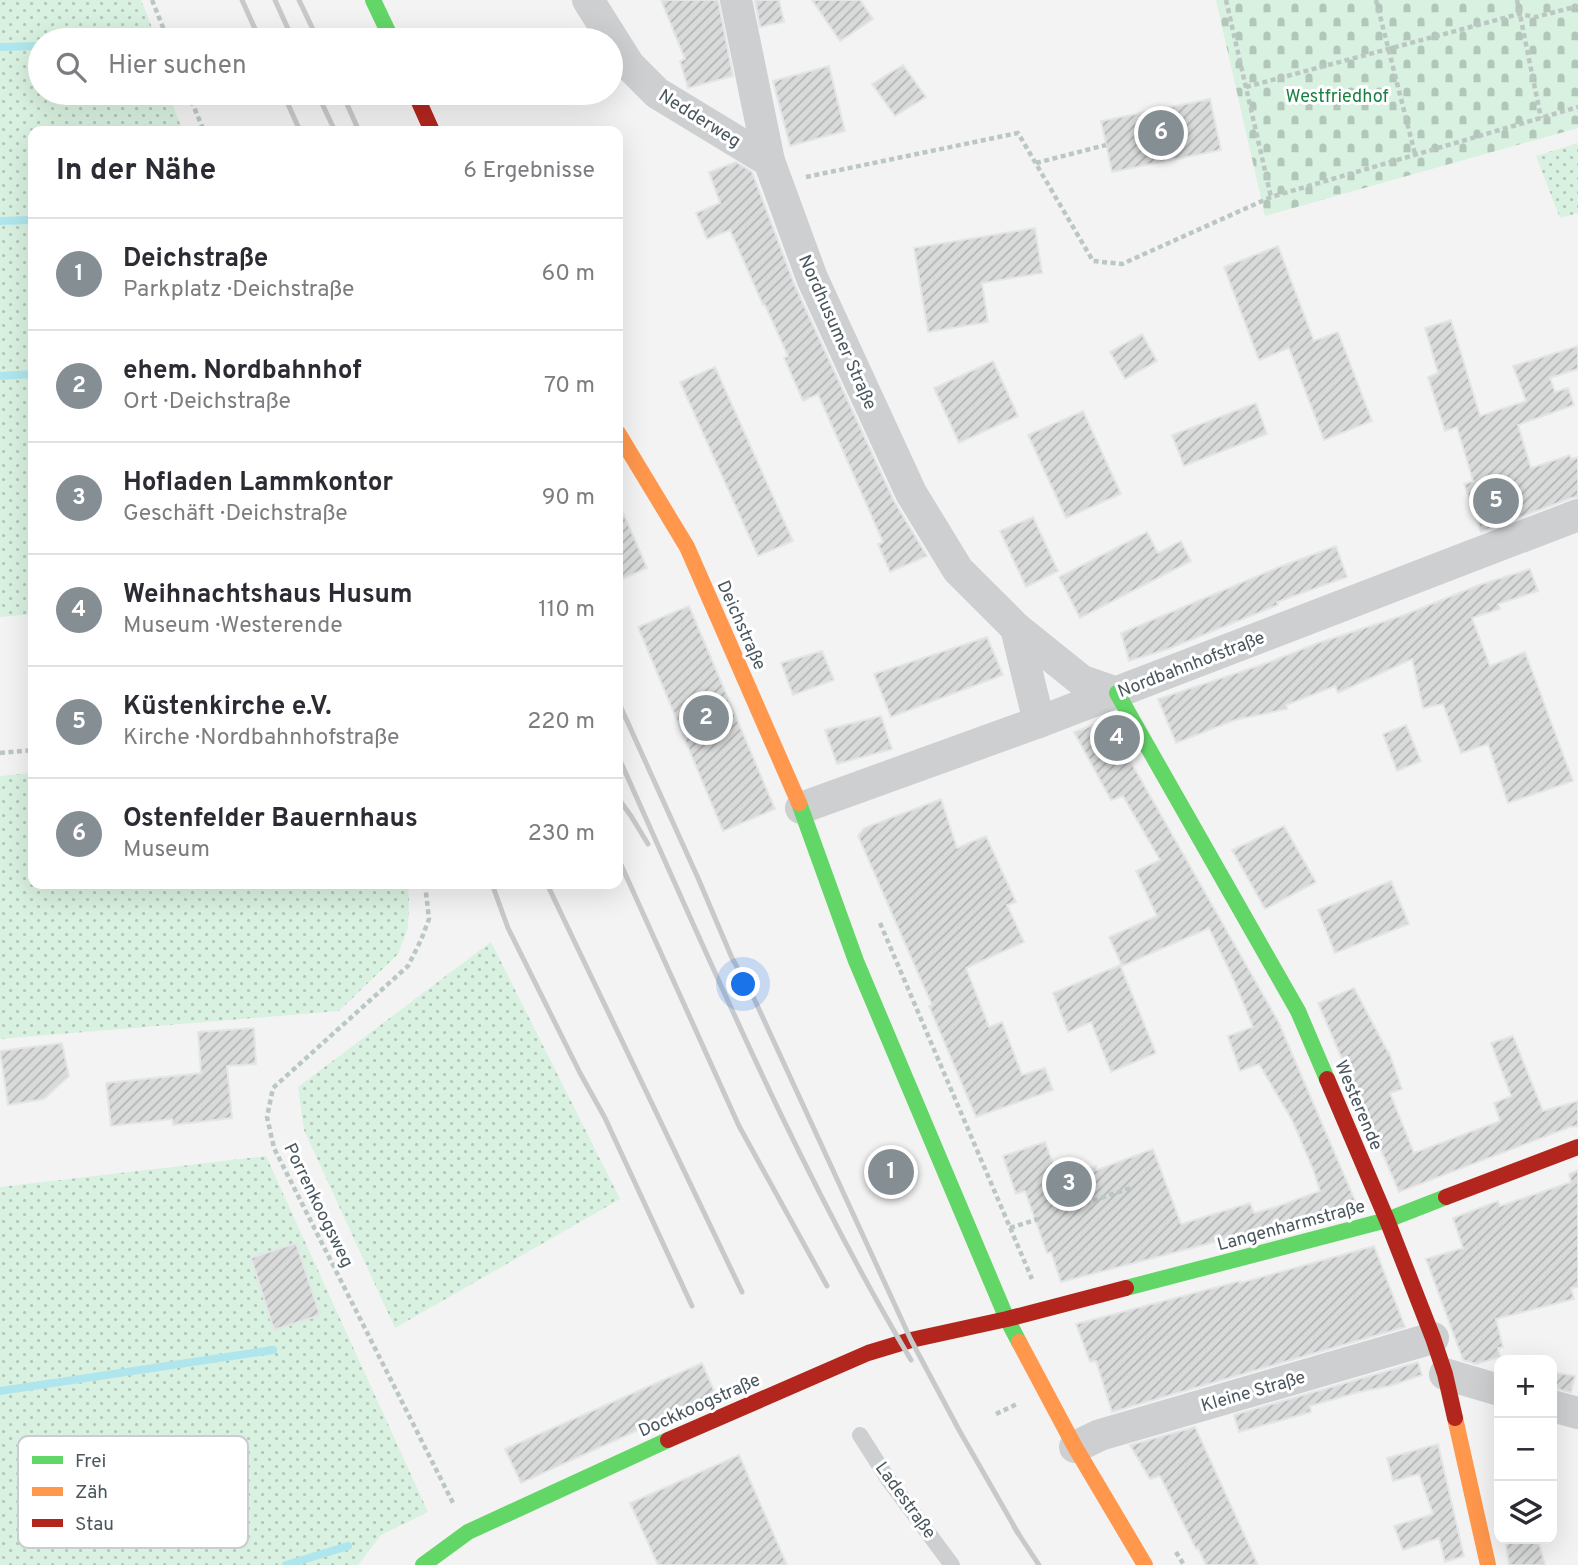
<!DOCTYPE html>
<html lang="de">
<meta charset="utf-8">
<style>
body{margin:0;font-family:Overpass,sans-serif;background:#f7f7f7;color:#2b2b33}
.controls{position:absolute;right:21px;bottom:21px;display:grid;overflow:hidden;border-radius:14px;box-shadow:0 7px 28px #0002}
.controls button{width:63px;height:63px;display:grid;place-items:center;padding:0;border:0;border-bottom:2px solid #e1e1e2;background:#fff;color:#2b2b33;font:35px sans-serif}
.you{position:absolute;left:744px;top:985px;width:24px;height:24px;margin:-18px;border:5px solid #fff;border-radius:50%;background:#1a73e8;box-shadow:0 0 0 10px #1a73e833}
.badge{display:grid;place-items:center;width:46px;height:46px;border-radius:50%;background:#858e93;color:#fff;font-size:23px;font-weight:700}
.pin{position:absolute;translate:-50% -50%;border:4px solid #fff;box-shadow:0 2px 7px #0006}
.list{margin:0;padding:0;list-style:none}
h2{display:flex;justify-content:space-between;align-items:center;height:91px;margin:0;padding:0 28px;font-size:30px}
h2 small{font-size:23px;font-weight:400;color:#7c7c81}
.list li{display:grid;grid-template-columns:46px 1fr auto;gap:21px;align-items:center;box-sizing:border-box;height:112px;padding:0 28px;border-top:2px solid #e1e1e2}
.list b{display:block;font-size:26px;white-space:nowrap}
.list p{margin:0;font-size:23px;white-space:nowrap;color:#7c7c81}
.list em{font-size:23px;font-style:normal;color:#7c7c81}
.icon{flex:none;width:38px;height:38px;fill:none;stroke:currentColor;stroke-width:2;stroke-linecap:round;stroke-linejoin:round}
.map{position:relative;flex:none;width:1578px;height:1565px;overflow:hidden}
.search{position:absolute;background:#fff;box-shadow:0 7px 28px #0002;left:28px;top:28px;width:595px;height:77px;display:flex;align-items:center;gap:18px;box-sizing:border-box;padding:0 24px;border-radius:38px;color:#7c7c81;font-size:26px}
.panel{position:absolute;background:#fff;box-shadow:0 7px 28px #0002;left:28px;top:126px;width:595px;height:763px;border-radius:14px}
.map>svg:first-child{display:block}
.grass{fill:url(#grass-dots)}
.cemetery{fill:url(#cemetery-stones)}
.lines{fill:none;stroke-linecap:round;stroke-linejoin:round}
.stream{stroke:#afe6ed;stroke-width:8}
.building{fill:url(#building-hatch);stroke:#e4e5e6;stroke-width:2}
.path{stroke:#bbc7c2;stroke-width:4.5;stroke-dasharray:5 3.5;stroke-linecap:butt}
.lane{stroke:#cdcfd1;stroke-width:16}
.street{stroke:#cdcfd1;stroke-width:32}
.fast{stroke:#63d668;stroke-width:16}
.slow{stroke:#ff974d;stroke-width:16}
.jam{stroke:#b3261e;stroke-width:16}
.rail{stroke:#c8c9cb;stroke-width:5}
.labels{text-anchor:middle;stroke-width:6;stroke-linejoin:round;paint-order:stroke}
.park-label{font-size:18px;fill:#1a8145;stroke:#fff}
.street-label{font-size:18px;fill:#4a575f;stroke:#fff}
.key{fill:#fff;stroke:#c9cdcf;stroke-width:2}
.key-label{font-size:19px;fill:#4a575f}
</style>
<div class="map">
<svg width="1578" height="1565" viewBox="0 0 1578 1565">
<defs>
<pattern id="grass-dots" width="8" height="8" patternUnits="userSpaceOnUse" patternTransform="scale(1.75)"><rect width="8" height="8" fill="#d9f1e0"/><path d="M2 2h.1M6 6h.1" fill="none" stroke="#b2c6b9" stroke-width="1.8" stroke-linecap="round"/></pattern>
<pattern id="cemetery-stones" width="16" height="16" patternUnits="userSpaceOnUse" patternTransform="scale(1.75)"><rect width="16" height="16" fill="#d9f1e0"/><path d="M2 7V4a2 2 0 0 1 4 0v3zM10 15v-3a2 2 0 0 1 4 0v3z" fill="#b2c6b9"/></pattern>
<pattern id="building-hatch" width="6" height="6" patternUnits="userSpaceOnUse" patternTransform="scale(1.75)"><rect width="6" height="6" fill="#d9dbdb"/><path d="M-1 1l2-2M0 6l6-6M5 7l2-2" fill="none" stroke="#b2b4b5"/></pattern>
</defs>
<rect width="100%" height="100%" fill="#f3f3f3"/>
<g class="grass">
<polygon points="0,0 141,0 157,40 40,40 40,93 168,93 183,131 33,131 33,614 0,617"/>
<polygon points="1578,143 1578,213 1560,218 1536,156"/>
<polygon points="33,773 33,884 408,884 409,898 408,928 398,954 339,1011 0,1039 0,776"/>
<polygon points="491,942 620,1199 395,1328 304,1130 298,1087"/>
<polygon points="266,1156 428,1512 381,1535 358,1565 0,1565 0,1187"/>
</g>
<polygon class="cemetery" points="1216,0 1578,0 1578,128 1265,216"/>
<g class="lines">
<g class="stream">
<polyline points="0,47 40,46"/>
<polyline points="0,221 33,220"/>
<polyline points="0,376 33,374"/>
<polyline points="0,1391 273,1350"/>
<polyline points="286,1565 348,1546"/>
</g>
</g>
<g class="building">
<polygon points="661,0 718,0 733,76 688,88 680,61 685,59"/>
<polygon points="755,0 779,0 784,22 760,27"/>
<polygon points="812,0 860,0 873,19 840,41"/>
<polygon points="903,65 926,97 895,116 872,84"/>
<polygon points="829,66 845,131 790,146 773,81"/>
<polygon points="1210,99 1221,150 1112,172 1101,121"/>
<polygon points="736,162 752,172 795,286 894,501 927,556 890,572 878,544 883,542 818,394 803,401 784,358 788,356 765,305 763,305 730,230 707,239 696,213 720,203 709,172"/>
<polygon points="1035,228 1042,273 982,283 988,322 928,332 914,248"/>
<polygon points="1278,246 1314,341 1338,332 1372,421 1324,440 1289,348 1259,360 1224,267"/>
<polygon points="1451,320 1480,416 1526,401 1513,366 1578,346 1578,369 1550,378 1555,392 1568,388 1574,405 1518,425 1531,468 1570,455 1571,459 1578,457 1578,497 1571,498 1481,532 1464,484 1473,481 1457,427 1445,431 1428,377 1438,373 1425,328"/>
<polygon points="1142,334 1157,361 1125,379 1110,352"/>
<polygon points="993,361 1018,416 959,443 934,388"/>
<polygon points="715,367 793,541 758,556 680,382"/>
<polygon points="1256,403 1267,434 1184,466 1172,435"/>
<polygon points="1083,411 1121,494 1066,518 1028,435"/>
<polygon points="618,501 647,568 618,581"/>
<polygon points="1033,517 1058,571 1026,587 1000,531"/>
<polygon points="1147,532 1158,553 1181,541 1191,561 1080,618 1059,577"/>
<polygon points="1336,546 1347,577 1277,602 1278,605 1168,649 1129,661 1121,633 1279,567"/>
<polygon points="1530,569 1538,591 1498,604 1500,609 1472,618 1490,666 1525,652 1573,781 1508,803 1488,744 1461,753 1443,704 1423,708 1412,659 1338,693 1335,686 1286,705 1287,709 1235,720 1176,743 1158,699 1267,663 1318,643 1404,615 1479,585"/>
<polygon points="689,606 775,809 723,831 638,627"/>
<polygon points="987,637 1003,675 891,717 874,674"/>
<polygon points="822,651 834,680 793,695 781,663"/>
<polygon points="881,716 892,749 837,764 825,730"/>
<polygon points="1107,720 1278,1021 1357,1205 1061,1282 1051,1252 1047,1253 1025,1191 1016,1194 1003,1156 1045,1142 1056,1171 1073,1174 1096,1166 1097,1170 1153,1149 1181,1224 1250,1203 1254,1213 1276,1207 1320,1191 1313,1169 1292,1120 1259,1064 1240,1071 1228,1036 1253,1027 1233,978 1209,928 1122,966 1109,937 1157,916 1136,871 1160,860 1123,796 1111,800 1074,732"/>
<polygon points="1406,725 1421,761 1397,771 1383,734"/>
<polygon points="941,799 957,848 986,836 1016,902 1007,905 1024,942 966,968 989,1027 1002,1022 1022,1075 1045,1068 1053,1090 976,1117 929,1006 932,1005 858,836 864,828"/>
<polygon points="1284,826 1316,882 1265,909 1232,850"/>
<polygon points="1391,881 1409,924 1335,953 1318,910"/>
<polygon points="1120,965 1156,1053 1111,1072 1091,1022 1068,1032 1053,993"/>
<polygon points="1354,988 1388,1052 1389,1052 1402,1089 1390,1093 1414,1153 1500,1121 1494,1103 1511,1096 1491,1043 1513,1036 1543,1111 1578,1101 1578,1126 1570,1127 1399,1192 1318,1003"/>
<polygon points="254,1028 256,1064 227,1066 232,1118 173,1125 172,1119 111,1126 106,1083 201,1073 198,1032"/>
<polygon points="62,1043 69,1076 44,1099 8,1105 0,1051"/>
<polygon points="1578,1170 1578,1287 1571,1288 1574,1299 1496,1319 1503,1347 1498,1348 1500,1357 1476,1364 1463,1360 1426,1259 1463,1248 1453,1218 1498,1201 1500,1206 1571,1182 1569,1174"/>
<polygon points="296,1243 320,1315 274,1330 251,1258"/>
<polygon points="1374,1246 1405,1327 1112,1412 1096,1361 1090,1362 1076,1324 1240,1281 1240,1283"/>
<polygon points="1418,1362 1422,1375 1390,1386 1359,1392 1310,1406 1311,1412 1239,1432 1234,1415"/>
<polygon points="702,1363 716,1395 521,1483 505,1449"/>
<polygon points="1552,1372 1575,1376 1571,1392 1552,1388"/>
<polygon points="1195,1427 1202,1442 1258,1565 1206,1565 1198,1548 1196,1549 1160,1476 1150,1479 1130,1445"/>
<polygon points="1438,1444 1464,1556 1445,1562 1439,1538 1403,1550 1394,1526 1433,1514 1419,1474 1393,1481 1387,1458"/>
<polygon points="739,1455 787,1565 658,1565 630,1503"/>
<polygon points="1505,1539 1538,1539 1545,1565 1509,1565"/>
</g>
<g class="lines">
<g class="path">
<polyline points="152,0 168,40"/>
<polyline points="1226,0 1271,197"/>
<polyline points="1376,0 1415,154"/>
<polyline points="1517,0 1541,118"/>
<polyline points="1246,87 1519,14 1536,17 1578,6"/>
<polyline points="188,93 204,131"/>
<polyline points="1036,163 1106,145"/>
<polyline points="806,177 1018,133 1093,261 1122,264 1271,197 1578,107"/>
<polyline points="0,753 33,750"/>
<polyline points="425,884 429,919 421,940 408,966 273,1088 267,1117 274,1148 453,1503"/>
<polyline points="880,923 1032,1279"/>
<polyline points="1069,1209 1130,1188"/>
<polyline points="1010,1228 1038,1219"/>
<polyline points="996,1414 1017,1404"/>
<polyline points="1176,1552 1184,1565"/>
</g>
<polyline class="lane" points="860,1435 888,1479 952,1565"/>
<g class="street">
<polyline points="588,0 629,65 657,93 769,161"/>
<polyline points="736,0 769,161 812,278 911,493 958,570 1016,628 1039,722"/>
<polyline points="1016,628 1082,681 1117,693"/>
<polyline points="801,808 1039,722 1578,515"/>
<polyline points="1445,1374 1499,1390"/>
<polyline points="1552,1406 1578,1413"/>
<polyline points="1075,1447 1100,1435 1433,1338"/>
</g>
<g class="fast">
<polyline points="373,0 392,40"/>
<polyline points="1117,693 1298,1011 1327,1079"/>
<polyline points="799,803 856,961 1007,1319 1019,1342"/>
<polyline points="1126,1288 1387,1220 1446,1197"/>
<polyline points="423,1565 468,1532 668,1440"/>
</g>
<g class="slow">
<polyline points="618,433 687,547 799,803"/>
<polyline points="1019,1342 1075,1447 1145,1565"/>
<polyline points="1455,1418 1488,1565"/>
</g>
<g class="jam">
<polyline points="415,93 432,131"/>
<polyline points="1327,1079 1387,1220 1433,1338 1445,1374 1455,1418"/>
<polyline points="1446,1197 1578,1147"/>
<polyline points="668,1440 868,1353 911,1340 1007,1319 1126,1288"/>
</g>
<g class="rail">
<polyline points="242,0 260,40"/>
<polyline points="275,0 293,40"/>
<polyline points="299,0 318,40"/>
<polyline points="283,93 300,131"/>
<polyline points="317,93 335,131"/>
<polyline points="342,93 359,131"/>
<polyline points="618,701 698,878 732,958 752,994 911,1340 959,1430 1018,1533"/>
<path d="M618,756C710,960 797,1168 911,1360"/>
<polyline points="618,798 631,816 648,844"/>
<polyline points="618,858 739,1126 827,1286"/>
<polyline points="492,884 508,928 580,1073 605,1118 692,1306"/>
<polyline points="547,884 742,1292"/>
<polyline points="1014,1527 1039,1565"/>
</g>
</g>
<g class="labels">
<g class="park-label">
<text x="1337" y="102">Westfriedhof</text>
</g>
<g class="street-label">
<text transform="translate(700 118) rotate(32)" y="6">Nedderweg</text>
<text transform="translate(838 332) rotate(66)" y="6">Nordhusumer Straße</text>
<text transform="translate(742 625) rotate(66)" y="6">Deichstraße</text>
<text transform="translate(1191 664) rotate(-21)" y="6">Nordbahnhofstraße</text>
<text transform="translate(1359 1105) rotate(67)" y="6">Westerende</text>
<text transform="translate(319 1205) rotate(64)" y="6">Porrenkoogsweg</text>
<text transform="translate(1291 1225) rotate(-15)" y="6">Langenharmstraße</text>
<text transform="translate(1253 1391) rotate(-16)" y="6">Kleine Straße</text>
<text transform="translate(699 1405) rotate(-24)" y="6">Dockkoogstraße</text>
<text transform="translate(906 1500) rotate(54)" y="6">Ladestraße</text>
</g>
</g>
<rect x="18" y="1436" width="230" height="112" rx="10" class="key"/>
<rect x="32" y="1456" width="31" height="8" fill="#63d668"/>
<rect x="32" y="1487" width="31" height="9" fill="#ff974d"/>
<rect x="32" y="1519" width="31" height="8" fill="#b3261e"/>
<g class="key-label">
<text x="75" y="1467">Frei</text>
<text x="75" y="1498">Zäh</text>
<text x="75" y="1530">Stau</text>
</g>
</svg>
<div class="controls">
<button>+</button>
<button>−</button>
<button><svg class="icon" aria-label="layers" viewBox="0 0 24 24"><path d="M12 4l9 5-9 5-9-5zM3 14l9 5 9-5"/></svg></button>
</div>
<div class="you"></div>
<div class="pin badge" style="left:891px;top:1172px">1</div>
<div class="pin badge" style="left:706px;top:718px">2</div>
<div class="pin badge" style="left:1069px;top:1184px">3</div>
<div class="pin badge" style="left:1117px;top:738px">4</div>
<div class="pin badge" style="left:1496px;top:501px">5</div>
<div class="pin badge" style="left:1161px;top:133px">6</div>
<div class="search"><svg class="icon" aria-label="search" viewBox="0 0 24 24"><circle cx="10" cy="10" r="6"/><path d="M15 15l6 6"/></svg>Hier suchen</div>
<section class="panel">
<h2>In der Nähe<small>6 Ergebnisse</small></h2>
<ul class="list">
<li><span class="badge">1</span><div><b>Deichstraße</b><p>Parkplatz · Deichstraße</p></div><em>60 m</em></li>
<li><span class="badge">2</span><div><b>ehem. Nordbahnhof</b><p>Ort · Deichstraße</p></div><em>70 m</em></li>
<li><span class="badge">3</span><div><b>Hofladen Lammkontor</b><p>Geschäft · Deichstraße</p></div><em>90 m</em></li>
<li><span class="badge">4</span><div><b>Weihnachtshaus Husum</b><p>Museum · Westerende</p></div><em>110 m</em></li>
<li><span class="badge">5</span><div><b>Küstenkirche e.V.</b><p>Kirche · Nordbahnhofstraße</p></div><em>220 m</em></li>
<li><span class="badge">6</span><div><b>Ostenfelder Bauernhaus</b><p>Museum</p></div><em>230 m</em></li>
</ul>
</section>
</div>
